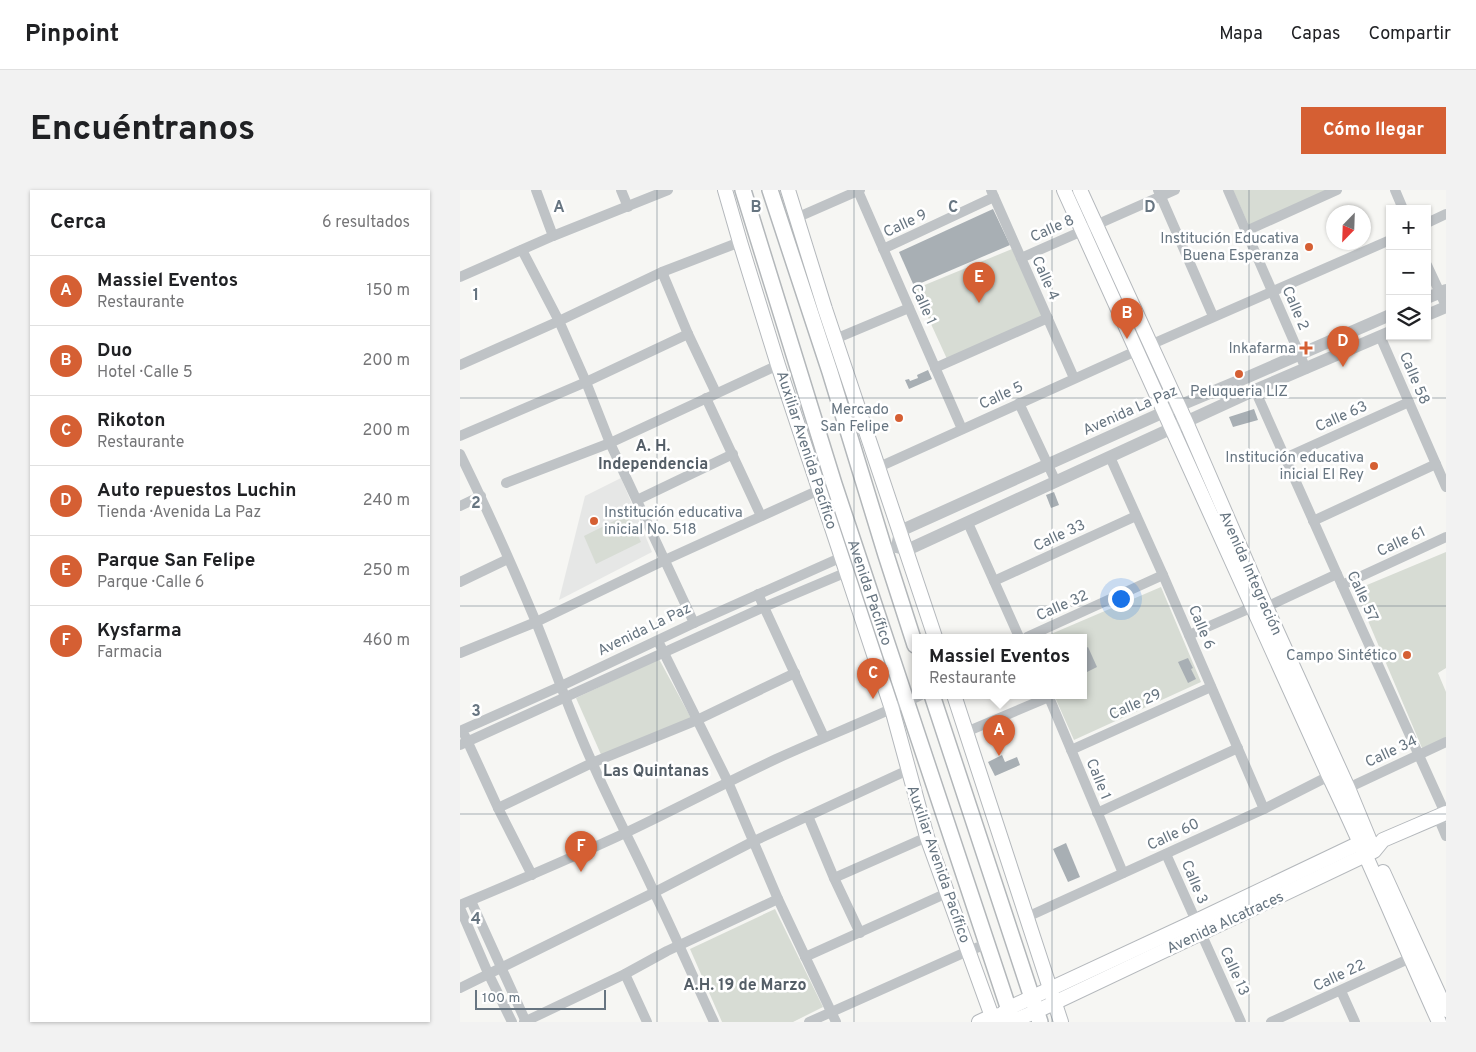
<!DOCTYPE html>
<html lang="es">
<meta charset="utf-8">
<style>
body{margin:0;font-family:Overpass,sans-serif;background:#f2f2f2;color:#202124}
.controls{position:absolute;right:15px;top:15px;display:grid;overflow:hidden;border-radius:0px;box-shadow:0 1px 4px #0004}
.controls button{width:45px;height:45px;display:grid;place-items:center;padding:0;border:0;border-bottom:1px solid #e0e0e0;background:#fff;color:#202124;font:25px sans-serif}
.compass{position:absolute;left:866px;top:15px;width:45px;height:45px;border-radius:50%;background:#fff;box-shadow:0 1px 4px #0004;rotate:203deg}
.scale{position:absolute;left:15px;bottom:12px;width:131px;box-sizing:border-box;padding-left:5px;border:2px solid #677581;border-top:0;font-size:14px;line-height:18px;white-space:nowrap;color:#677581;-webkit-text-stroke:4px #fff;paint-order:stroke}
.you{position:absolute;left:660px;top:408px;width:18px;height:18px;margin:-12px;border:4px solid #fff;border-radius:50%;background:#1a73e8;box-shadow:0 0 0 8px #1a73e833}
.badge{display:grid;place-items:center;width:32px;height:32px;border-radius:50%;background:#d55f33;color:#fff;font-size:16px;font-weight:700}
.pin{position:absolute;translate:-50% -41px;filter:drop-shadow(0 1px 2px #0008)}
.pin::after{content:'';position:absolute;top:26px;width:18px;height:15px;background:inherit;clip-path:polygon(0 0,100% 0,50% 100%)}
.popup{position:absolute;left:452px;top:444px;width:175px;height:65px;box-sizing:border-box;display:grid;place-content:center;border-radius:0px;background:#fff;filter:drop-shadow(0 1px 4px #0005);font-size:16px;white-space:nowrap;color:#757577}
.popup b{font-size:19px;color:#202124}
.popup::after{content:'';position:absolute;left:50%;top:100%;margin-left:-10px;border:10px solid transparent;border-top-color:#fff}
.list{margin:0;padding:0;list-style:none}
h2{display:flex;justify-content:space-between;align-items:center;height:65px;margin:0;padding:0 20px;font-size:21px}
h2 small{font-size:16px;font-weight:400;color:#757577}
.list li{display:grid;grid-template-columns:32px 1fr auto;gap:15px;align-items:center;box-sizing:border-box;height:70px;padding:0 20px;border-top:1px solid #e0e0e0}
.list b{display:block;font-size:19px;white-space:nowrap}
.list p{margin:0;font-size:16px;white-space:nowrap;color:#757577}
.list em{font-size:16px;font-style:normal;color:#757577}
.icon{flex:none;width:28px;height:28px;fill:none;stroke:currentColor;stroke-width:2;stroke-linecap:round;stroke-linejoin:round}
.map{position:relative;flex:none;width:986px;height:832px;overflow:hidden;border-radius:0px}
header{display:flex;align-items:center;gap:30px;box-sizing:border-box;height:70px;padding:0 25px;background:#fff;border-bottom:1px solid #e0e0e0}
header strong{font-size:24px}
nav{display:flex;gap:28px;margin-inline-start:auto;font-size:18px}
.intro{display:flex;align-items:center;justify-content:space-between;box-sizing:border-box;height:120px;padding:0 30px}
h1{margin:0;font-size:35px}
.button{padding:12px 22px;border-radius:0px;background:#d55f33;color:#fff;font-size:18px;font-weight:700}
main{display:flex;gap:30px;padding:0 30px}
aside{flex:1;background:#fff;border-radius:0px;box-shadow:0 1px 4px #0004}
.map>svg:first-child{display:block}
.built{fill:#e6e7e6}
.green{fill:#d7dcd4}
.building{fill:#a8afb4}
.lines{fill:none;stroke-linecap:round;stroke-linejoin:round}
.secondary-casing{stroke:#b4b8bc;stroke-width:16}
.primary-casing{stroke:#b3b7ba;stroke-width:18}
.minor{stroke:#bfc3c6;stroke-width:10}
.tertiary{stroke:#bfc3c6;stroke-width:12}
.secondary{stroke:#fff;stroke-width:14}
.primary{stroke:#fff;stroke-width:15}
.grid{fill:none;stroke:#677581;stroke-width:1;stroke-opacity:0.55}
.poi-dot{fill:#d55f33;stroke:#fff;stroke-width:2}
.labels{text-anchor:middle;stroke-width:5;stroke-linejoin:round;paint-order:stroke}
.street-label{font-size:15px;fill:#677581;stroke:#fff}
.poi-label{font-size:15px;fill:#677581;stroke:#fff;text-anchor:end}
.neighbourhood-label{font-size:16px;font-weight:bold;fill:#545e67;stroke:#fff}
.grid-label{font-size:16px;text-anchor:middle;font-weight:bold;fill:#677581;stroke:#fff;stroke-width:5;stroke-linejoin:round;paint-order:stroke}
</style>
<header>
<strong>Pinpoint</strong>
<nav><a>Mapa</a><a>Capas</a><a>Compartir</a></nav>
</header>
<div class="intro"><h1>Encuéntranos</h1><a class="button">Cómo llegar</a></div>
<main>
<aside>
<h2>Cerca<small>6 resultados</small></h2>
<ul class="list">
<li><span class="badge">A</span><div><b>Massiel Eventos</b><p>Restaurante</p></div><em>150 m</em></li>
<li><span class="badge">B</span><div><b>Duo</b><p>Hotel · Calle 5</p></div><em>200 m</em></li>
<li><span class="badge">C</span><div><b>Rikoton</b><p>Restaurante</p></div><em>200 m</em></li>
<li><span class="badge">D</span><div><b>Auto repuestos Luchin</b><p>Tienda · Avenida La Paz</p></div><em>240 m</em></li>
<li><span class="badge">E</span><div><b>Parque San Felipe</b><p>Parque · Calle 6</p></div><em>250 m</em></li>
<li><span class="badge">F</span><div><b>Kysfarma</b><p>Farmacia</p></div><em>460 m</em></li>
</ul>
</aside>
<div class="map">
<svg width="986" height="832" viewBox="0 0 986 832">
<rect width="100%" height="100%" fill="#f6f6f3"/>
<polygon class="built" points="161,288 192,362 99,410 125,306"/>
<g class="green">
<polygon points="773,0 871,0 789,36"/>
<polygon points="552,59 583,126 487,169 455,99"/>
<polygon points="168,324 181,352 136,374 124,346"/>
<polygon points="986,362 986,478 978,483 986,502 986,548 962,558 895,400"/>
<polygon points="701,397 741,492 614,550 594,505 623,505 623,447 584,447"/>
<polygon points="199,469 231,528 143,569 116,508"/>
<polygon points="315,719 363,817 333,832 262,832 230,759"/>
</g>
<g class="building">
<polygon points="533,19 550,55 454,96 439,62"/>
<polygon points="468,180 472,189 449,199 445,190 449,189 450,191 458,188 457,185"/>
<polygon points="794,219 798,230 773,237 769,227"/>
<polygon points="594,302 599,315 591,318 586,305"/>
<polygon points="628,457 637,477 623,484 623,460"/>
<polygon points="728,468 733,478 731,479 736,489 728,493 718,472"/>
<polygon points="542,565 545,572 557,567 560,575 535,586 528,572"/>
<polygon points="606,653 620,687 608,692 593,659"/>
</g>
<g class="lines">
<defs>
<g id="secondary">
<polyline points="265,0 280,52 318,175 432,519 467,647 534,832"/>
<polyline points="328,0 365,119 475,447"/>
<path d="M604,0L869,586C908,667 942,750 979,832"/>
<polyline points="620,0 726,232 806,417 888,598 912,656"/>
<polyline points="494,505 601,832"/>
<polyline points="923,682 986,820"/>
<polyline points="544,826 553,831 577,821 914,661 923,650 986,623"/>
<polyline points="519,832 532,826 541,825 549,818 736,731 908,649"/>
</g>
<g id="primary">
<path id="s1" d="M283,0L374,294L553,832"/>
<polyline points="310,0 370,182 426,365 455,455"/>
<polyline points="472,505 580,832"/>
</g>
</defs>
<use href="#secondary" class="secondary-casing"/>
<use href="#primary" class="primary-casing"/>
<g class="minor">
<polyline points="76,0 93,46"/>
<polyline points="161,0 168,17"/>
<polyline points="531,0 614,188"/>
<polyline points="698,0 753,126"/>
<polyline points="768,0 846,179"/>
<polyline points="935,0 943,19"/>
<polyline points="398,1 502,239"/>
<polyline points="336,28 400,0"/>
<polyline points="967,33 986,24"/>
<polyline points="786,41 877,0"/>
<polyline points="423,59 534,7"/>
<polyline points="62,60 99,131 126,192 150,253 234,433"/>
<polyline points="561,68 715,0"/>
<polyline points="967,75 986,116"/>
<polyline points="202,82 228,144 256,203"/>
<polyline points="0,87 93,46 208,0"/>
<polyline points="920,146 986,297"/>
<polyline points="375,149 449,118"/>
<polyline points="690,155 930,50"/>
<polyline points="0,175 99,131 202,82 280,52"/>
<polyline points="475,178 588,128"/>
<polyline points="795,200 877,384 985,623"/>
<polyline points="246,208 301,326"/>
<polyline points="559,213 596,292"/>
<polyline points="0,246 126,192 228,144"/>
<path d="M0,264C27,319 52,375 76,432C95,479 111,526 132,572C151,616 174,658 194,702C215,745 234,789 254,832"/>
<polyline points="650,267 703,385 804,619"/>
<polyline points="825,268 949,212"/>
<polyline points="419,277 676,161"/>
<polyline points="46,293 150,253 318,175"/>
<polyline points="177,310 273,264"/>
<polyline points="0,316 21,306"/>
<polyline points="853,331 976,274"/>
<polyline points="508,333 559,447"/>
<polyline points="534,391 676,326"/>
<polyline points="0,392 48,369"/>
<polyline points="882,395 986,347"/>
<polyline points="298,404 364,547"/>
<polyline points="806,417 877,384"/>
<polyline points="729,445 793,417"/>
<polyline points="567,447 703,385"/>
<polyline points="198,451 268,592 318,709 376,832"/>
<polyline points="0,463 76,432 205,370 359,300"/>
<polyline points="588,505 663,683"/>
<polyline points="0,541 101,496 234,433 382,367"/>
<polyline points="506,542 589,507"/>
<polyline points="5,546 38,618 72,685"/>
<polyline points="0,555 304,417 387,382"/>
<polyline points="611,560 751,497"/>
<polyline points="888,598 986,552"/>
<polyline points="38,618 132,573 237,530 335,483"/>
<polyline points="637,623 778,558"/>
<polyline points="348,626 374,688 400,743"/>
<polyline points="978,627 986,646"/>
<polyline points="706,664 736,731"/>
<polyline points="374,688 467,647"/>
<polyline points="11,711 66,832"/>
<path d="M0,715C55,692 109,669 163,644C214,620 265,593 316,569C364,547 414,528 461,505"/>
<polyline points="0,718 28,783 52,832"/>
<polyline points="567,727 804,619 869,586"/>
<polyline points="741,743 781,832"/>
<polyline points="345,767 487,703"/>
<polyline points="165,784 187,832"/>
<polyline points="0,798 195,702 294,651 448,580"/>
<polyline points="881,801 895,832"/>
<polyline points="64,832 165,784 207,761 318,709"/>
<polyline points="349,832 508,761 527,754"/>
<polyline points="811,832 957,765"/>
</g>
<g class="tertiary">
<polyline points="967,108 986,100"/>
<polyline points="967,125 986,117"/>
<polyline points="437,357 440,341 704,222 788,187 930,125"/>
<polyline points="437,357 447,360 795,200 930,142"/>
</g>
<use href="#secondary" class="secondary"/>
<use href="#primary" class="primary"/>
</g>
<path class="grid" d="M197,0V832M394,0V832M592,0V832M789,0V832M0,208H986M0,416H986M0,624H986"/>
<g class="poi-dot">
<circle cx="849" cy="57" r="5"/>
<path d="M843.5 150.5h5v5h5v5h-5v5h-5v-5h-5v-5h5z"/>
<circle cx="779" cy="184" r="5"/>
<circle cx="439" cy="228" r="5"/>
<circle cx="914" cy="276" r="5"/>
<circle cx="134" cy="331" r="5"/>
<circle cx="947" cy="465" r="5"/>
</g>
<g class="labels">
<g class="street-label">
<text transform="translate(445 33) rotate(-25)" y="5">Calle 9</text>
<text transform="translate(592 38) rotate(-24)" y="5">Calle 8</text>
<text transform="translate(586 88) rotate(66)" y="5">Calle 4</text>
<text transform="translate(464 114) rotate(66)" y="5">Calle 1</text>
<text transform="translate(836 118) rotate(67)" y="5">Calle 2</text>
<text transform="translate(955 188) rotate(67)" y="5">Calle 58</text>
<text transform="translate(541 205) rotate(-25)" y="5">Calle 5</text>
<text transform="translate(670 220) rotate(-24)" y="5">Avenida La Paz</text>
<text transform="translate(881 226) rotate(-24)" y="5">Calle 63</text>
<text transform="translate(347 260) rotate(72)" y="5">Auxiliar Avenida Pacífico</text>
<text transform="translate(599 345) rotate(-25)" y="5">Calle 33</text>
<text transform="translate(941 351) rotate(-25)" y="5">Calle 61</text>
<text transform="translate(791 383) rotate(66)" y="5">Avenida Integración</text>
<text dy="5" stroke="none"><textPath href="#s1" startOffset="422">Avenida Pacífico</textPath></text>
<text transform="translate(903 406) rotate(65)" y="5">Calle 57</text>
<text transform="translate(602 415) rotate(-24)" y="5">Calle 32</text>
<text transform="translate(742 437) rotate(67)" y="5">Calle 6</text>
<text transform="translate(184 439) rotate(-26)" y="5">Avenida La Paz</text>
<text transform="translate(675 514) rotate(-24)" y="5">Calle 29</text>
<text transform="translate(931 561) rotate(-25)" y="5">Calle 34</text>
<text transform="translate(639 589) rotate(68)" y="5">Calle 1</text>
<text transform="translate(713 644) rotate(-25)" y="5">Calle 60</text>
<text transform="translate(479 674) rotate(71)" y="5">Auxiliar Avenida Pacífico</text>
<text transform="translate(735 692) rotate(67)" y="5">Calle 3</text>
<text transform="translate(765 732) rotate(-25)" y="5">Avenida Alcatraces</text>
<text transform="translate(775 781) rotate(66)" y="5">Calle 13</text>
<text transform="translate(879 785) rotate(-25)" y="5">Calle 22</text>
</g>
<g class="poi-label">
<text x="839" y="53">Institución Educativa<tspan x="839" dy="17">Buena Esperanza</tspan></text>
<text x="836" y="163">Inkafarma</text>
<text x="779" y="206" text-anchor="middle">Peluqueria LIZ</text>
<text x="429" y="224">Mercado<tspan x="429" dy="17">San Felipe</tspan></text>
<text x="904" y="272">Institución educativa<tspan x="904" dy="17">inicial El Rey</tspan></text>
<text x="144" y="327" text-anchor="start">Institución educativa<tspan x="144" dy="17">inicial No. 518</tspan></text>
<text x="937" y="470">Campo Sintético</text>
</g>
<g class="neighbourhood-label">
<text x="193" y="261">A. H.<tspan x="193" dy="18">Independencia</tspan></text>
<text x="196" y="586">Las Quintanas</text>
<text x="285" y="800">A.H. 19 de Marzo</text>
</g>
</g>
<g class="grid-label">
<text x="99" y="22">A</text>
<text x="296" y="22">B</text>
<text x="493" y="22">C</text>
<text x="690" y="22">D</text>
<text x="16" y="110">1</text>
<text x="16" y="318">2</text>
<text x="16" y="526">3</text>
<text x="16" y="734">4</text>
</g>
</svg>
<div class="controls">
<button>+</button>
<button>−</button>
<button><svg class="icon" aria-label="layers" viewBox="0 0 24 24"><path d="M12 4l9 5-9 5-9-5zM3 14l9 5 9-5"/></svg></button>
</div>
<svg class="compass" viewBox="-18 -18 36 36"><path d="M0-13l5 13h-10z" fill="#e53935"/><path d="M0 13l5-13h-10z" fill="#757577"/></svg>
<div class="scale">100 m</div>
<div class="you"></div>
<div class="pin badge" style="left:539px;top:566px">A</div>
<div class="popup"><b>Massiel Eventos</b>Restaurante</div>
<div class="pin badge" style="left:667px;top:149px">B</div>
<div class="pin badge" style="left:413px;top:509px">C</div>
<div class="pin badge" style="left:883px;top:177px">D</div>
<div class="pin badge" style="left:519px;top:113px">E</div>
<div class="pin badge" style="left:121px;top:682px">F</div>
</div>
</main>
